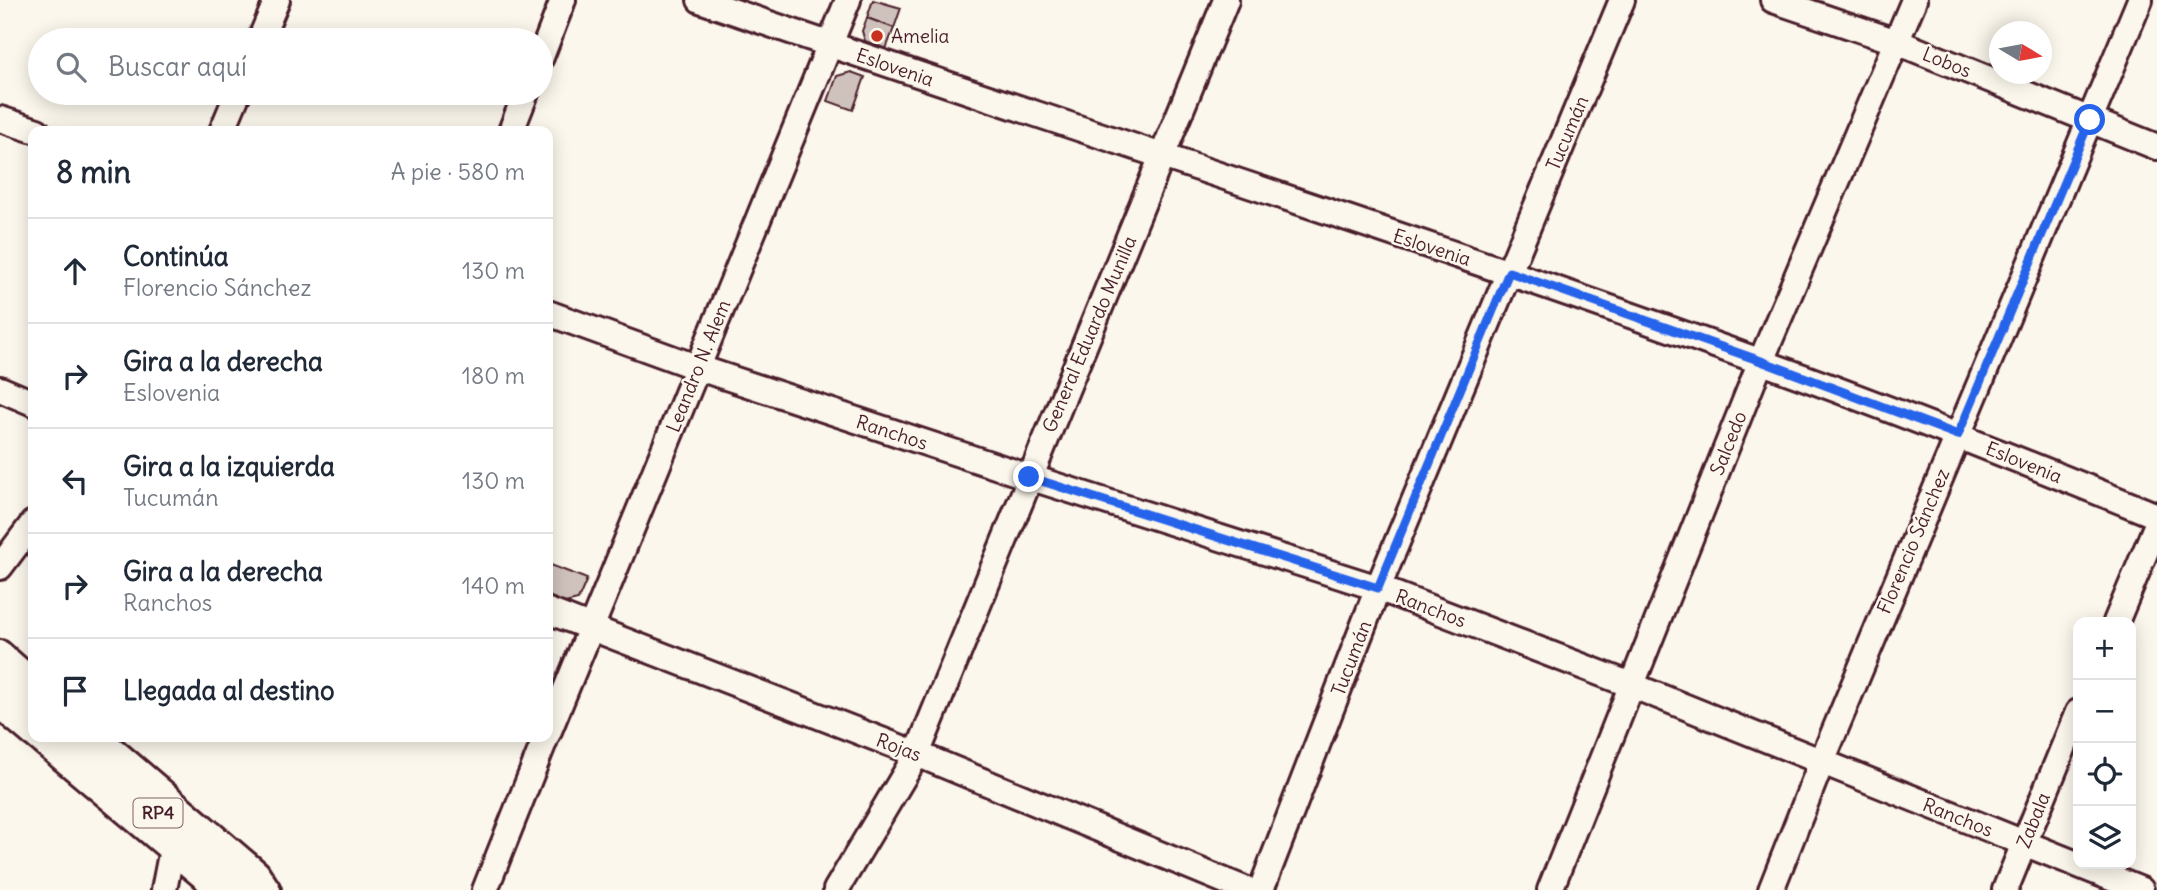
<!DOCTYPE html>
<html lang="es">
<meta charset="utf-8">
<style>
body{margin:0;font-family:Delius,sans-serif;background:#f6f6f7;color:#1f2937}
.controls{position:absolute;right:21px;bottom:21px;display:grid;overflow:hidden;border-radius:14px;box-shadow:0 4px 18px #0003}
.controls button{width:63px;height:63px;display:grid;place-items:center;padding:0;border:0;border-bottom:2px solid #e0e1e3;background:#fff;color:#1f2937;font:35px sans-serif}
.compass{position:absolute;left:1989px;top:21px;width:63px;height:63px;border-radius:50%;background:#fff;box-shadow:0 4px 18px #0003;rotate:100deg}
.stop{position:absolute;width:21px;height:21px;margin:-16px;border:5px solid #2563eb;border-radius:50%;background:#fff}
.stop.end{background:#2563eb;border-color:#fff;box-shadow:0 2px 7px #0008}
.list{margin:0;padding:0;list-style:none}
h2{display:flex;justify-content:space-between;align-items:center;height:91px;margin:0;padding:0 28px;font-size:30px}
h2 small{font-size:23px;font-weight:400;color:#747a83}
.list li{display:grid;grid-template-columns:46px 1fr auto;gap:21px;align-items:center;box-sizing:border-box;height:105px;padding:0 28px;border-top:2px solid #e0e1e3}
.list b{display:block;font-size:26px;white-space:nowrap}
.list p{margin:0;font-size:23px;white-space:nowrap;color:#747a83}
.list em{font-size:23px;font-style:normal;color:#747a83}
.icon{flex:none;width:38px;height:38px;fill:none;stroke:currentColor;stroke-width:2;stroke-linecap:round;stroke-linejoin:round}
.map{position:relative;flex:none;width:2157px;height:890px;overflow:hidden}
.search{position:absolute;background:#fff;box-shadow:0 4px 18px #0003;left:28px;top:28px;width:525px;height:77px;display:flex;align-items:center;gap:18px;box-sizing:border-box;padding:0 24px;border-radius:38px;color:#747a83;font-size:26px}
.panel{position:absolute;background:#fff;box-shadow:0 4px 18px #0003;left:28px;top:126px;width:525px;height:616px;border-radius:14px}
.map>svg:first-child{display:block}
.building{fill:#cfc2bc;stroke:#4a1f2b;stroke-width:2}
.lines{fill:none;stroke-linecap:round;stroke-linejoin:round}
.minor-casing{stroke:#4a1f2b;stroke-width:30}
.major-casing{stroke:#4a1f2b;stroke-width:35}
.minor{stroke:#fbf7ec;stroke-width:24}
.major{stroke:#fbf7ec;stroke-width:30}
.route{stroke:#2563eb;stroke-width:9}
.poi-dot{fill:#c8321e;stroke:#fbf7ec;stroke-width:2.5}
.labels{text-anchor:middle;stroke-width:5;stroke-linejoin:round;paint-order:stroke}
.shield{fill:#fbf7ec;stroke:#7f6065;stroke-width:2}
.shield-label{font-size:18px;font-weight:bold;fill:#4a1f2b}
.poi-label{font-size:19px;fill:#4a1f2b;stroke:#fbf7ec;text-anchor:start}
.street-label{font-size:19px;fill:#4a1f2b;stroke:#fbf7ec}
</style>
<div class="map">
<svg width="2157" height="890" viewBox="0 0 2157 890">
<rect width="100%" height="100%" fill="#fbf7ec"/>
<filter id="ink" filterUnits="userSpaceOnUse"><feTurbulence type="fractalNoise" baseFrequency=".0143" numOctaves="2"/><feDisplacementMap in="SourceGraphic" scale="14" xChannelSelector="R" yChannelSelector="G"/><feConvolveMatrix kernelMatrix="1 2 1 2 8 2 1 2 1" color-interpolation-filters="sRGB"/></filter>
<g filter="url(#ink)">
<g class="building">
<polygon points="873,0 901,8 894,28 867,18"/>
<polygon points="867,18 894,28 886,49 865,41 862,31"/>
<polygon points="851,72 865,77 853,110 828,101 837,76"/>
<polygon points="548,564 587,579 578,600 565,603 548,596"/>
</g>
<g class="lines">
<defs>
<g id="minor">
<path d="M700,0C1052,122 1408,234 1759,361C1893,409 2025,462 2157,516"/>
<polyline points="1773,0 1897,42 2157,147"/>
<polyline points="260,40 277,0"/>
<polyline points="541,57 563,0"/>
<polyline points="0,119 37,131"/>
<polyline points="222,131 238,93"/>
<polyline points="511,131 526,93"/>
<polyline points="548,313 699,368 1029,477 1378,588 1631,685 2141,890"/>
<polyline points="0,389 33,403"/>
<polyline points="0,567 33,523"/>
<polyline points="548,611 917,754 1247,890"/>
<polyline points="2116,622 2157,524"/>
<polyline points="0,653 33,682"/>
<polyline points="0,706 33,734"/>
<polyline points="548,733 848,0"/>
<polyline points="37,737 219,890"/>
<polyline points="98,737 257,873 268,890"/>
<polyline points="164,890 172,849"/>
<polyline points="485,890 546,737"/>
<polyline points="836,890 917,754 1226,0"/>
<polyline points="1261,890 1378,588 1622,0"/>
<polyline points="1550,890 1761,361 1914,0"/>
<polyline points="1771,890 1822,761 2140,0"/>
<polyline points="2005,890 2078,712"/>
</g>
<g id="major">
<polyline points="0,677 33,706"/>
<polyline points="69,737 246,890"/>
</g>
</defs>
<use href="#minor" class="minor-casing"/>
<use href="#major" class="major-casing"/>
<use href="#minor" class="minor"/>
<use href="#major" class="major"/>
</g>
</g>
<g class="lines" filter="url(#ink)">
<polyline class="route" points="1029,477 1378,588 1509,272 1761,361 1958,435 2090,120"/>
</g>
<circle class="poi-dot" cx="877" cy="36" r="7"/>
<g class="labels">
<rect class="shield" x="133.5" y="798.5" width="49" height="29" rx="5"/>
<g class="shield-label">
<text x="158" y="819">RP4</text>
</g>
<g class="poi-label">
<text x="891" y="43">Amelia</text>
</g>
<g class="street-label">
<text transform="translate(1947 62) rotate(22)" y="7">Lobos</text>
<text transform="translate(895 67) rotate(19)" y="7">Eslovenia</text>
<text transform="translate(1567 133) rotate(-67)" y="7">Tucumán</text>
<text transform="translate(1432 247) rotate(18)" y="7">Eslovenia</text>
<text transform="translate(1089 334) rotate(-67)" y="7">General Eduardo Munilla</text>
<text transform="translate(698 366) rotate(-68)" y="7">Leandro N. Alem</text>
<text transform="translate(892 432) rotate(18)" y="7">Ranchos</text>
<text transform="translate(1728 443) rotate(-68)" y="7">Salcedo</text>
<text transform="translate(2024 462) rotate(22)" y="7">Eslovenia</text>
<text transform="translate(1913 541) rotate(-67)" y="7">Florencio Sánchez</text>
<text transform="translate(1431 608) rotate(21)" y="7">Ranchos</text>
<text transform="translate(1351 658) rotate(-69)" y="7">Tucumán</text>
<text transform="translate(899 747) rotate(21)" y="7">Rojas</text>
<text transform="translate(1958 817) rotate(22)" y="7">Ranchos</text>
<text transform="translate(2033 820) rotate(-68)" y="7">Zabala</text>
</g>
</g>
</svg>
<div class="controls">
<button>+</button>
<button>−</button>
<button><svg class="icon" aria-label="locate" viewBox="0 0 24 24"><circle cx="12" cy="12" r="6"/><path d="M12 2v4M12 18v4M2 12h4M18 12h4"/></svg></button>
<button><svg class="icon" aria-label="layers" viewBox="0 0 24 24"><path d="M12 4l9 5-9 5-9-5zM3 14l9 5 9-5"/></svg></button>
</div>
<svg class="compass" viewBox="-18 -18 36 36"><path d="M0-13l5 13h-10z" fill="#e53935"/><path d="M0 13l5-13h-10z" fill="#747a83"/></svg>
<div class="stop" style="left:2090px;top:120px"></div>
<div class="stop end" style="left:1029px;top:477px"></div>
<div class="search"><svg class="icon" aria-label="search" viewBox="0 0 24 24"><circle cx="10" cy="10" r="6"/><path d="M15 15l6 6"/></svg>Buscar aquí</div>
<section class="panel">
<h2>8 min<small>A pie · 580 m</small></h2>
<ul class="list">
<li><svg class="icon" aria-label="ahead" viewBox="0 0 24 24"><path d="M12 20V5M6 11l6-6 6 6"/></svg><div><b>Continúa</b><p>Florencio Sánchez</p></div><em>130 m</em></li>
<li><svg class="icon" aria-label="right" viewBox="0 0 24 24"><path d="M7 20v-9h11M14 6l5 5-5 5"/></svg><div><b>Gira a la derecha</b><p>Eslovenia</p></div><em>180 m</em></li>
<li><svg class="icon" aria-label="left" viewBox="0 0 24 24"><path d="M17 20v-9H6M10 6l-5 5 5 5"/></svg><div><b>Gira a la izquierda</b><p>Tucumán</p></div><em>130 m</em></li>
<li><svg class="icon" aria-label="right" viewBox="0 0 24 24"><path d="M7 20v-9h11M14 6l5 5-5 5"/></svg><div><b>Gira a la derecha</b><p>Ranchos</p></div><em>140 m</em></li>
<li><svg class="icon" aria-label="arrive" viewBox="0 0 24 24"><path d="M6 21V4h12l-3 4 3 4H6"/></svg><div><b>Llegada al destino</b></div></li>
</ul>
</section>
</div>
